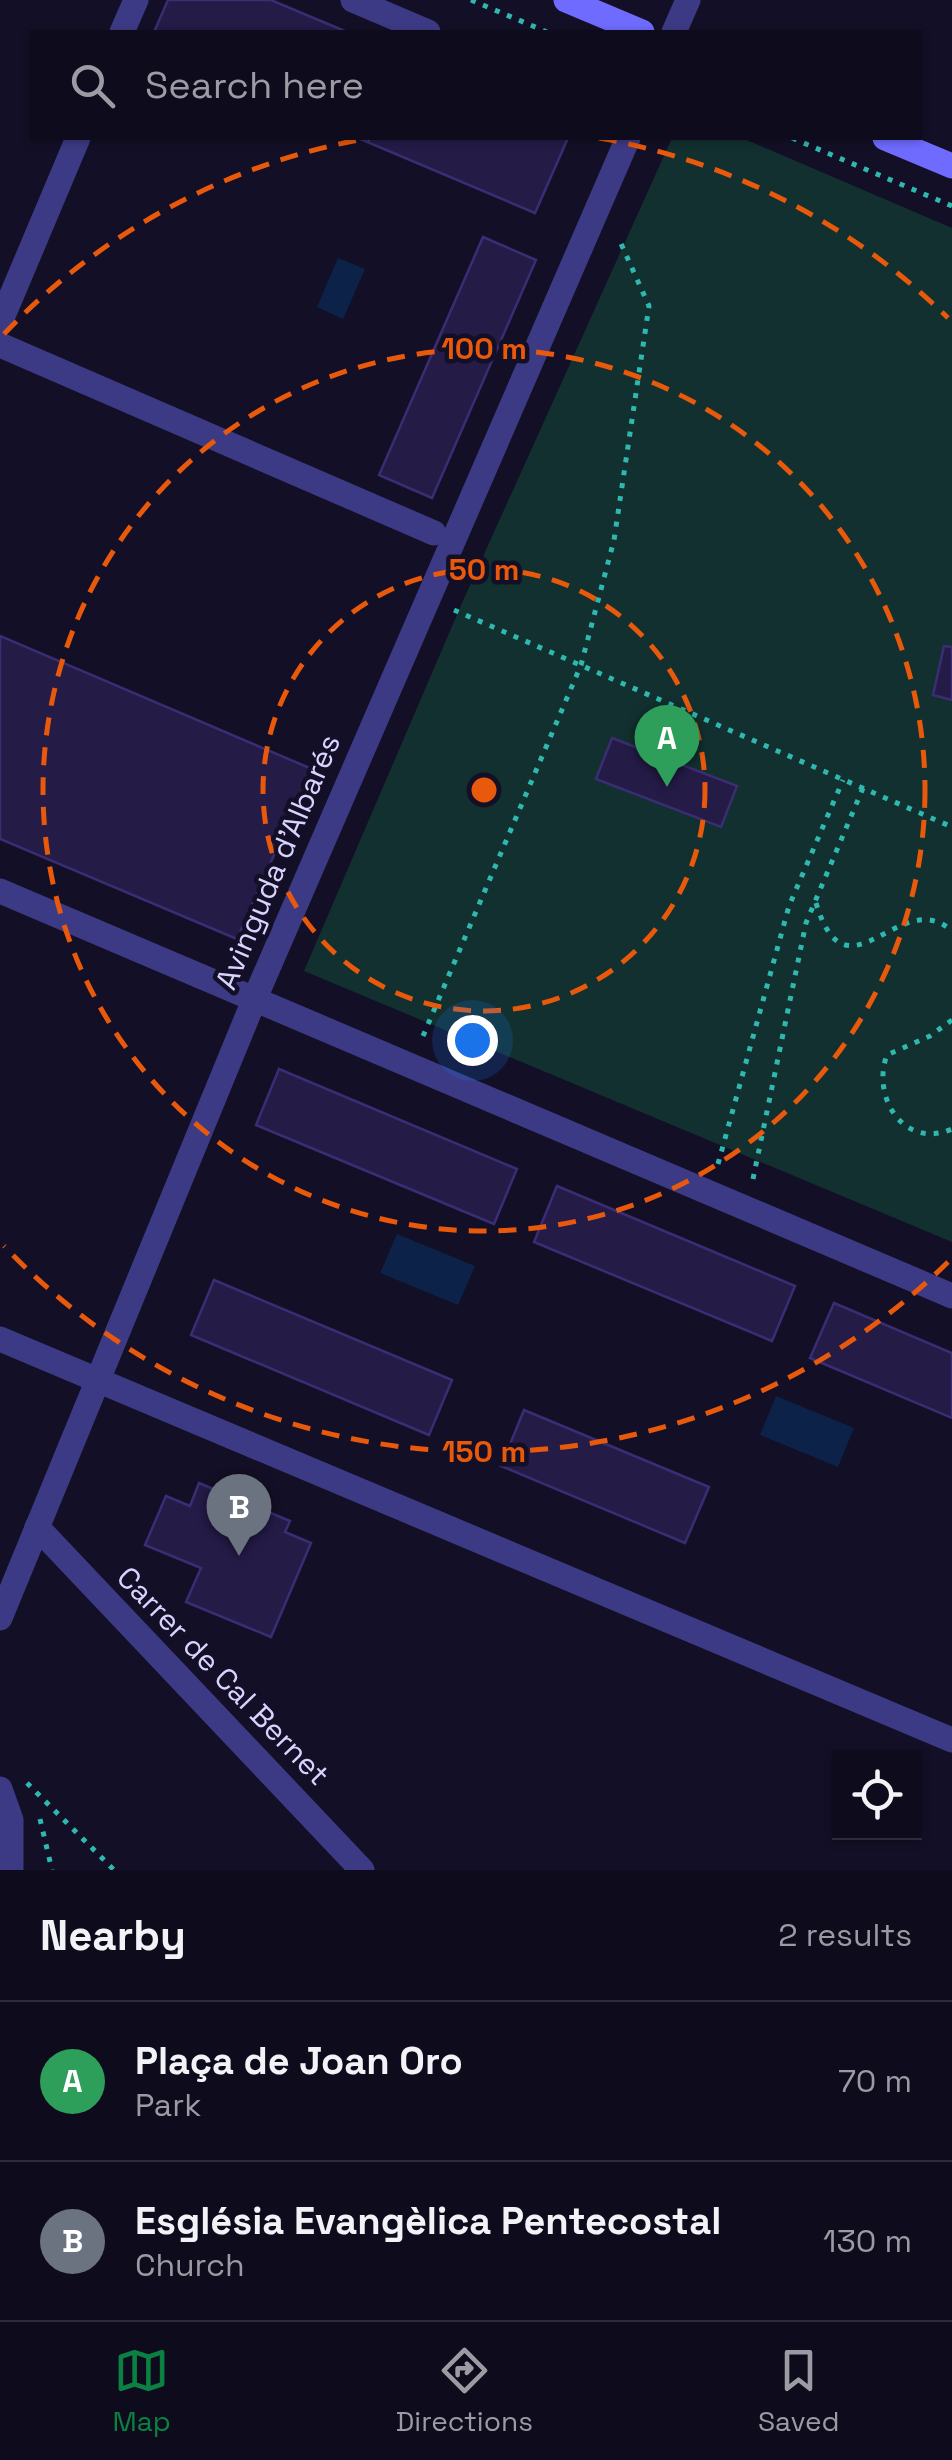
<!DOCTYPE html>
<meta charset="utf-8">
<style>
body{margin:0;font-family:"Space Grotesk",sans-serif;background:#171425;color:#f1f3f6}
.controls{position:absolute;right:30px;bottom:30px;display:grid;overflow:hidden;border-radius:0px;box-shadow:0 2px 8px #0004}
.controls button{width:90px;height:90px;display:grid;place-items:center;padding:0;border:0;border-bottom:2px solid #2e2b3b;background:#0e0b1c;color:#f1f3f6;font:50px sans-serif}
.you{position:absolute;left:472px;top:1040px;width:35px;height:35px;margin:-25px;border:8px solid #fff;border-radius:50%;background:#1a73e8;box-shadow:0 0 0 15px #1a73e833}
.badge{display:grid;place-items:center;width:65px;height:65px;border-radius:50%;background:#0b8043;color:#fff;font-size:32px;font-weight:700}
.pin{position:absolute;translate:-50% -82px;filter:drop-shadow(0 2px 5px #0008)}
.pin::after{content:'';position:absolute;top:52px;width:35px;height:30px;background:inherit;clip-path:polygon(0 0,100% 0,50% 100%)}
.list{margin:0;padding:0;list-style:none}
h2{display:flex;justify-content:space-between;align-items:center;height:130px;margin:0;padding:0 40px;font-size:42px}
h2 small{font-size:32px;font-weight:400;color:#9b9ba3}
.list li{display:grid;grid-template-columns:65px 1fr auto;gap:30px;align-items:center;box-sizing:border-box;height:160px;padding:0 40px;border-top:2px solid #2e2b3b}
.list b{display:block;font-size:38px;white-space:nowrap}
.list p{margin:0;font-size:32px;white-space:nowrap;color:#9b9ba3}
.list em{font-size:32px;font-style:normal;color:#9b9ba3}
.icon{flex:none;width:55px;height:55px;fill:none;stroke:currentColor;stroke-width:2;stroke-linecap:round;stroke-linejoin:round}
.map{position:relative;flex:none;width:952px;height:1870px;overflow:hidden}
.search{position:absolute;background:#0e0b1c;box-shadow:0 2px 8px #0004;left:30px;right:30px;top:30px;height:110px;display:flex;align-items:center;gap:25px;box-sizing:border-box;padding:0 35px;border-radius:0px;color:#9b9ba3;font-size:38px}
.sheet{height:450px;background:#0e0b1c}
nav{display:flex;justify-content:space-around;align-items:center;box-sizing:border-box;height:140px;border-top:2px solid #2e2b3b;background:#0e0b1c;font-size:28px;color:#9b9ba3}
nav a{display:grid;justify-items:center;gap:5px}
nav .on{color:#0b8043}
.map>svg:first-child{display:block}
.green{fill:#12302f}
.water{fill:#0c2248}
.building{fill:#241b47;stroke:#3b2d73;stroke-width:2.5}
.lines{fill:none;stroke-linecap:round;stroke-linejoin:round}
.path{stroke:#2fb8b0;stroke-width:5;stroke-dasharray:5 8;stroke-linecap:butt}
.pedestrian{stroke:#3d3a85;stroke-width:25}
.minor{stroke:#3d3a85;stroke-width:25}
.secondary{stroke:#6f6bff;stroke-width:25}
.ring{fill:none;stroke:#e8590c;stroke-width:5;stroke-dasharray:18 12}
.labels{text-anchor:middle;stroke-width:9;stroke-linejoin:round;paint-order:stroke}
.street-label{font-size:30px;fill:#d9d4ff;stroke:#130f26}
.centre{fill:#e8590c;stroke:#130f26;stroke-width:5}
.ring-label{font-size:30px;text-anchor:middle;font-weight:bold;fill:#e8590c;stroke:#130f26;stroke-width:9;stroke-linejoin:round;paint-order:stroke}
</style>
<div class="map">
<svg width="952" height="1870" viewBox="0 0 952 1870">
<rect width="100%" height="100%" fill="#130f26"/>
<polygon class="green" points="672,138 742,138 952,228 952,1242 304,971 462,603"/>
<g class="water">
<polygon points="338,258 365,269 343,319 317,307"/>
<polygon points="397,1234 475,1266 458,1305 380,1273"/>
<polygon points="776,1396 854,1428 838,1467 760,1435"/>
</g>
<g class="building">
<polygon points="168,0 271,0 347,32 154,32"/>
<polygon points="358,138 568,138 535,213"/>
<polygon points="483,237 536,260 432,498 379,475"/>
<polygon points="0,636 312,769 237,939 0,839"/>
<polygon points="944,646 952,647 952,700 933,695"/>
<polygon points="612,738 737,786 721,827 596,779"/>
<polygon points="279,1069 517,1169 494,1224 256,1125"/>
<polygon points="557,1186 795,1286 772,1341 534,1242"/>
<polygon points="214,1280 452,1380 429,1435 191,1335"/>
<polygon points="834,1303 952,1353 952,1418 810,1358"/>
<polygon points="524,1410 709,1487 685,1543 501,1466"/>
<polygon points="199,1483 290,1521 285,1532 311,1543 271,1637 186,1602 201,1568 145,1545 166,1496 190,1506"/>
</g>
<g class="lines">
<g class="path">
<polyline points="471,0 547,32"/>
<polyline points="792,138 952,206"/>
<polyline points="454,610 952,827"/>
<path d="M816,903C847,1006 900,884 952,931"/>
<path d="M952,1020L930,1036L887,1055C871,1097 904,1150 952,1129"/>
<polyline points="423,1036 581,665 614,540 649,306 618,237"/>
<polyline points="718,1164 789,906 843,780"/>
<polyline points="753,1179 806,923 863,788"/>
<polyline points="27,1783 114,1870"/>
<polyline points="40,1819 52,1870"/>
</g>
<g class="pedestrian">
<polyline points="122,32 136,0"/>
<polyline points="0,323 78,138"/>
<polyline points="0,345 434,533"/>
</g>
<g class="minor">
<polyline points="353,0 428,32"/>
<polyline points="674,32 688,0"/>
<polyline points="0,891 952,1296"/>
<polyline points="0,1339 952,1740"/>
<polyline points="37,1527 362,1870"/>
<polyline points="0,1618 255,998 628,138"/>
<polyline points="0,1789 11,1820 11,1870"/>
</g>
<g class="secondary">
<polyline points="566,0 642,32"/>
<polyline points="885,138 952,166"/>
</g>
</g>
<g class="ring">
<circle cx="484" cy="790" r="221"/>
<circle cx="484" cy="790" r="441"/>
<path d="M948 1262A662 662 0 0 1 4 1246M4 334A662 662 0 0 1 369 138M599 138A662 662 0 0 1 948 318"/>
</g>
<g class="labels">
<g class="street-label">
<text transform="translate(278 862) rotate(-67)" y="10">Avinguda d'Albarés</text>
<text transform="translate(223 1676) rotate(46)" y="10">Carrer de Cal Bernet</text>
</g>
</g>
<circle cx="484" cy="790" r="15" class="centre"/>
<g class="ring-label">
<text x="484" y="359">100 m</text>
<text x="484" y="580">50 m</text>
<text x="484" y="1462">150 m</text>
</g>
</svg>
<div class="controls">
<button><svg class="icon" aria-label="locate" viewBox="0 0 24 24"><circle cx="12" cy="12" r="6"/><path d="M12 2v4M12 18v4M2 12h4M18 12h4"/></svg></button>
</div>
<div class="you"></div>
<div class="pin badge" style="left:667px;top:787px;background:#2e9e5b">A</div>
<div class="pin badge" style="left:239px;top:1556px;background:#6b7280">B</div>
<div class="search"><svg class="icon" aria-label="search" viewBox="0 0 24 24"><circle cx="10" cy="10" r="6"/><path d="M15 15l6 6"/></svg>Search here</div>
</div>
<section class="sheet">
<h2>Nearby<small>2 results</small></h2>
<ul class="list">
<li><span class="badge" style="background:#2e9e5b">A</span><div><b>Plaça de Joan Oro</b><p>Park</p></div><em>70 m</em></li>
<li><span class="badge" style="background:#6b7280">B</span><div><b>Església Evangèlica Pentecostal</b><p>Church</p></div><em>130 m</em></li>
</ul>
</section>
<nav>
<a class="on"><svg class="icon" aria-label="map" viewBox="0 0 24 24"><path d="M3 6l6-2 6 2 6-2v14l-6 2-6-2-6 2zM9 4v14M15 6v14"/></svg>Map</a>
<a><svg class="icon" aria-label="directions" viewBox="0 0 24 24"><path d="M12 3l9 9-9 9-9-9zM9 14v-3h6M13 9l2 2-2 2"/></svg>Directions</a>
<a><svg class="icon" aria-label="saved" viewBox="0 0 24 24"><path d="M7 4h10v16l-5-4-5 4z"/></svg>Saved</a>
</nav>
